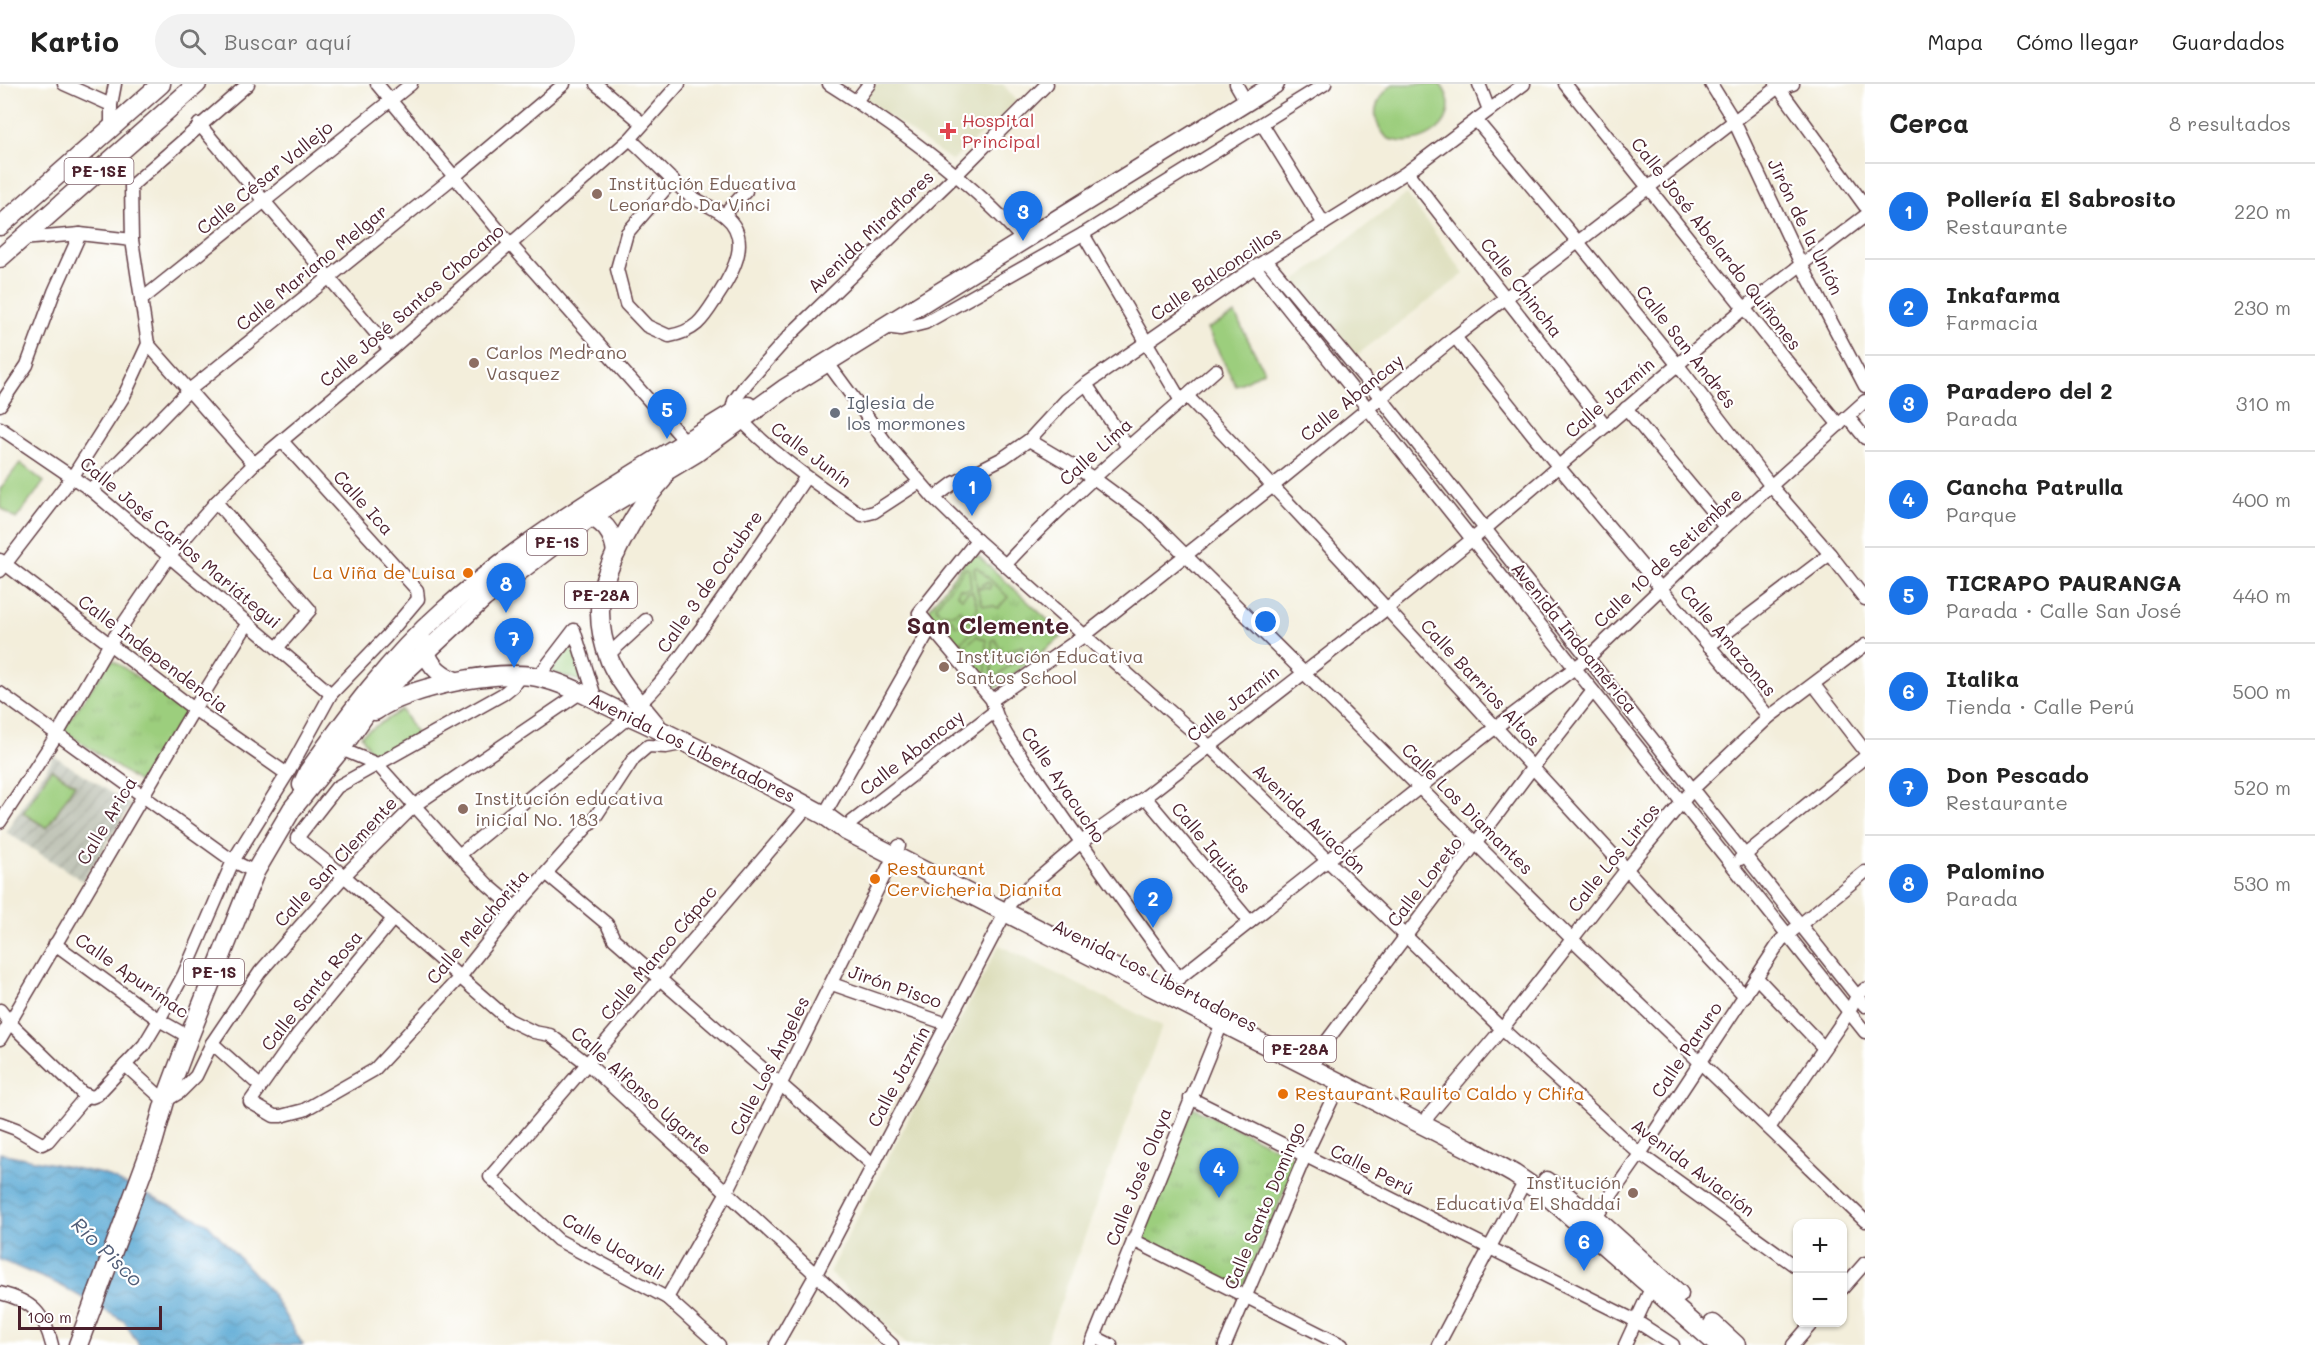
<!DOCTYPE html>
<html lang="es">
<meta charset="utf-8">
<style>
body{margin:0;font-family:Mali,sans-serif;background:#f2f2f2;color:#222}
.controls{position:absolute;right:18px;bottom:18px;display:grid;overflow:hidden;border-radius:12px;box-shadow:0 2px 4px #0004}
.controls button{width:54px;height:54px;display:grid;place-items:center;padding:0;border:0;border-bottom:2px solid #e0e0e0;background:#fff;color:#222;font:30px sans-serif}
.scale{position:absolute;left:18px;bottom:15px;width:144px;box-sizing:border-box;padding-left:6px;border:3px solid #4a1f2b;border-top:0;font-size:16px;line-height:21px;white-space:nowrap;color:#4a1f2b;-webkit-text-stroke:4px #fff;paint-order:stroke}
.you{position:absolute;left:1266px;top:538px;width:21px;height:21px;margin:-15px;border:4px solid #fff;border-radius:50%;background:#1a73e8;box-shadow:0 0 0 9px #1a73e833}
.badge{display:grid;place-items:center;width:39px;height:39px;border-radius:50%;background:#1a73e8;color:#fff;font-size:20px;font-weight:700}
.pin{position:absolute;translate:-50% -50px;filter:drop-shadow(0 2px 3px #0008)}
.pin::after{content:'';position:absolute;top:32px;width:21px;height:18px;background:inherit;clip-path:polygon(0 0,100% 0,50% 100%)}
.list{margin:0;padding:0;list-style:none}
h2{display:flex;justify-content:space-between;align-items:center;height:78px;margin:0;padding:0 24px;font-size:26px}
h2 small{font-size:20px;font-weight:400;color:#767676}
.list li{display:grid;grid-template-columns:39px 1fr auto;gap:18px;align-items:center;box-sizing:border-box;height:96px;padding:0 24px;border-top:2px solid #e0e0e0}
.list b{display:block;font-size:22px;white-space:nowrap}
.list p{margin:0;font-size:20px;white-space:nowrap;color:#767676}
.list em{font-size:20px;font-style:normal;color:#767676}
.icon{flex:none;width:33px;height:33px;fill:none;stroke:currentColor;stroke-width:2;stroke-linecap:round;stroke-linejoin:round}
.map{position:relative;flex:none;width:1865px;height:1261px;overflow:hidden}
header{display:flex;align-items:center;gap:36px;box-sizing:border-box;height:84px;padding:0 30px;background:#fff;border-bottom:2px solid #e0e0e0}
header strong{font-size:28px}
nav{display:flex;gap:33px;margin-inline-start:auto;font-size:21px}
.search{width:420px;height:54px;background:#f2f2f2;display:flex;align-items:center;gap:15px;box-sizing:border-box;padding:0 21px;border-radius:33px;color:#767676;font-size:22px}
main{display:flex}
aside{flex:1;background:#fff}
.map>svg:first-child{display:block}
.built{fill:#dddebc}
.industrial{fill:url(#industrial-furrows)}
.park{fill:url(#park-tufts);stroke:#737654;stroke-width:1.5}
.garden{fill:#9cce7d;stroke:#737654;stroke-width:1.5}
.water{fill:url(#water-waves);stroke:#526480;stroke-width:1.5}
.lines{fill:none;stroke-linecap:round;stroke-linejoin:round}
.minor-casing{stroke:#633e45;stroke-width:15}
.highway-casing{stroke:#633e45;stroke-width:21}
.minor{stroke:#fff;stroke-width:12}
.highway{stroke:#fff;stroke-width:18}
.health-dot{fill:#e0444e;stroke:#fff;stroke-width:2}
.education-dot{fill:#8d6e63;stroke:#fff;stroke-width:2}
.worship-dot{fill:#6b7280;stroke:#fff;stroke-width:2}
.food-dot{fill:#e8710a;stroke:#fff;stroke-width:2}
.labels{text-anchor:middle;stroke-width:4.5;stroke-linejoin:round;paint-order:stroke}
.shield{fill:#fff;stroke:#80626b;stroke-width:1.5}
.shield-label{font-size:16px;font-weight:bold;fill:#4a1f2b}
.health-label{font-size:18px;fill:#be3a42;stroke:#fff;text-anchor:start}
.street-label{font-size:18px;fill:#4a1f2b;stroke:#fff}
.education-label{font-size:18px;fill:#785e54;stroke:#fff;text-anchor:start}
.worship-label{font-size:18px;fill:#5b616d;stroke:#fff;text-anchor:start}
.food-label{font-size:18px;fill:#c56008;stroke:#fff;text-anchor:start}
.water-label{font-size:20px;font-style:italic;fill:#515d77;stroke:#fff}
.district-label{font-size:24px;font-weight:bold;fill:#4a1f2b;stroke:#fff}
</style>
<header>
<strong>Kartio</strong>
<div class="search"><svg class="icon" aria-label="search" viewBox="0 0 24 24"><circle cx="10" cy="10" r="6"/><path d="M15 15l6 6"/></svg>Buscar aquí</div>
<nav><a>Mapa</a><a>Cómo llegar</a><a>Guardados</a></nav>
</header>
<main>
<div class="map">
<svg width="1865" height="1261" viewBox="0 0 1865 1261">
<defs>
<pattern id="industrial-furrows" width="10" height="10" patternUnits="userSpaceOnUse" patternTransform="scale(1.5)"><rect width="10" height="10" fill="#c2c6b9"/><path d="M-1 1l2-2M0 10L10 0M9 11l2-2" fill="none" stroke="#a8aa9f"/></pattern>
<pattern id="park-tufts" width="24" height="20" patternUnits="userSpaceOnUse" patternTransform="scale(1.5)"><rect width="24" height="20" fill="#9cce7d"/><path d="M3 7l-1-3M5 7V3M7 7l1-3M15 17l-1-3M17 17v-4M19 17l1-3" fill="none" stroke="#88b06c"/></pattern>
<pattern id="water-waves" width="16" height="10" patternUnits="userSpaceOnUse" patternTransform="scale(1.5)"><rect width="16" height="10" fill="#5aa9d4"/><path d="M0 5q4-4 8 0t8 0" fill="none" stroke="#4c89ac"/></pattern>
</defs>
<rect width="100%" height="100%" fill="#fff"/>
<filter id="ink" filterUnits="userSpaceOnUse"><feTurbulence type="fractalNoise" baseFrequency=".0167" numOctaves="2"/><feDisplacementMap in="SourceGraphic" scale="12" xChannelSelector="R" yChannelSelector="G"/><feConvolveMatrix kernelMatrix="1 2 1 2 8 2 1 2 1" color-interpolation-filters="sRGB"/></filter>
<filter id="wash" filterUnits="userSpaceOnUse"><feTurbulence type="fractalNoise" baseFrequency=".008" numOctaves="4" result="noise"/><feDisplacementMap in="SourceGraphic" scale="24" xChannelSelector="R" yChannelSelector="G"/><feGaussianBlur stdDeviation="1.35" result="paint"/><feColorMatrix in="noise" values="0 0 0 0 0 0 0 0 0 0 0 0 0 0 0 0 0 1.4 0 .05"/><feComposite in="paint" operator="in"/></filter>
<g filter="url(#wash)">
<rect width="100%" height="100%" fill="#f3eedb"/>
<g class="built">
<polygon points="871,0 1003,0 1017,17 952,77 862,13"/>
<polygon points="1407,110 1464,190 1354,273 1295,197"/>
<polygon points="999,861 1162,942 1045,1261 907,1261 829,1188"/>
</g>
<polygon class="industrial" points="54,672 131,721 83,797 6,748"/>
<g class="park">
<polygon points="973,467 1064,551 992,607 926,529"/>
<polygon points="572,558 584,598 550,588"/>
<polygon points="111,575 187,627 139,698 63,646"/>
<polygon points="1193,1023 1298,1075 1243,1204 1140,1154"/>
</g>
<g class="garden">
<path d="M1393,0H1440C1469,35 1421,69 1387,54C1369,34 1373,17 1393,0Z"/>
<polygon points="1235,230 1264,287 1236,302 1207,245"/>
<polygon points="20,379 44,398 16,435 0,423 0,405"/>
<polygon points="977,483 1008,513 998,524 994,522 983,521 977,506 985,503 989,505 991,501 987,498 977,504 974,484"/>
<polygon points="965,484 969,485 971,504 965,506 960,504 957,510 962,514 967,509 972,507 978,524 972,533 966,532 960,526 953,530 939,528 936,522"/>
<polygon points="938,533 952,535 955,541 959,542 965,537 972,538 973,548 957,560 936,535"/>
<polygon points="977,552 986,556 986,589 983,590 962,564"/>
<polygon points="995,555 1002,569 1022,562 1025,568 997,592 992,589 992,556"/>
<polygon points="402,626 417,651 374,674 361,651"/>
<polygon points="51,685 75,700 47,744 23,729"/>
</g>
<polygon class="water" points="0,1069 103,1090 207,1139 270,1207 303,1261 139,1261 124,1237 58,1200 0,1176"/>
</g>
<g filter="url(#ink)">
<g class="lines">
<defs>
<g id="minor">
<polyline points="64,0 111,21"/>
<polyline points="377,0 511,161 686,358"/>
<polyline points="596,0 643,40"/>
<path d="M829,0C897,43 971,96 1024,157"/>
<polyline points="1236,0 1247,19"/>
<polyline points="1479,0 1489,26"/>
<path d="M1565,0C1657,113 1746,229 1839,341"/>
<polyline points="1711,0 1734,37 1801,180 1865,302"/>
<polyline points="1776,0 1865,122"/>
<polyline points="856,17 869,0"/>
<polyline points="1476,36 1578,158 1677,280 1771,402 1830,470 1865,515"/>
<polyline points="199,40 390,266"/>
<polyline points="1262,40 1324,140"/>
<polyline points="111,44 111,21 115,0"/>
<path d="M630,55C649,72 667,92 686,109C698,118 714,123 725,132C752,154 734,187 719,210C704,233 698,247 669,252L647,242L626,220L617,185L627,149L673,96"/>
<polyline points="1407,88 1606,342"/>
<polyline points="724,131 746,107"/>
<polyline points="80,150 132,156"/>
<polyline points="1083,150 1181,317"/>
<polyline points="1266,176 1381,314 1865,922"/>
<polyline points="1255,183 1865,948"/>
<polyline points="141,216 411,0"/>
<polyline points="885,243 901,245 925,239 1083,150 1325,0"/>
<polyline points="1455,253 1558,382 1769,633"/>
<polyline points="148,260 254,380"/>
<polyline points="827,278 887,360 934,414 977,456 1209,662 1502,945 1640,1070 1798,1184"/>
<polyline points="1086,300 1128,363"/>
<path d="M1187,312C1377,509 1557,714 1745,912"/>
<polyline points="0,321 27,281 54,208 80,150 22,155"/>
<polyline points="1626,324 1725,443"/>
<polyline points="731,330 734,317 747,299 791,250 956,91 1047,0"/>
<polyline points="1848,333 1865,354"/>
<path d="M742,337C778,374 819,402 862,431L874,428L920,398"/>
<polyline points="0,344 91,406 331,610"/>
<polyline points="1029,356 1095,395 1148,434 1572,855 1865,1137"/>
<polyline points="91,406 188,307 455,92 564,0"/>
<polyline points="934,414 954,399 1003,374 1029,356 1066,316 1086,300 1255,183 1407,88 1524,0"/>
<polyline points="216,418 310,526 277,564"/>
<path d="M977,456L919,529L992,616C998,646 1023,674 1040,699C1085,765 1132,830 1179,894"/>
<polyline points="0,476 194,625 287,690"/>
<path d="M1005,481C1070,411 1144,350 1216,286"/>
<polyline points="0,487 73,392 124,312 148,260 132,156 131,102 248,0"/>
<polyline points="1709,562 1830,470"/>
<polyline points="608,571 646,536"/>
<polyline points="521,591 513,602 503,610 337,703 297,754 344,792 509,936 534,948 550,951 589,981 892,1261"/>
<polyline points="538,593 574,546 596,616"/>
<polyline points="1814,601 1865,667"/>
<polyline points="0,609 233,777 255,788"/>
<polyline points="992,616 1085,551 1273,402 1455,253 1777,4 1793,0"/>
<path d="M639,620C661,601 678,576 695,553C734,501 769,447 806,393"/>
<polyline points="341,665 377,680 459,771 488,801 515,824"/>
<polyline points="1145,713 1250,838"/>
<polyline points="824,731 931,543"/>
<polyline points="0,738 58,649 109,561 169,473 216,418 254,380 390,266 630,55 679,0"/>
<polyline points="852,738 994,628"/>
<polyline points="459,771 630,632"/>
<polyline points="1740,775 1865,673"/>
<polyline points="547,790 607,840 614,855 873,1081"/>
<polyline points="393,835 298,950 250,1018 274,1032 281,1032 304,1026 374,986 460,893 515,824 594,735 634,674 648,662 666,663 686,659"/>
<polyline points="55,860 159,936 189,953"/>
<polyline points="1756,893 1824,964"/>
<polyline points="1179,894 1496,643 1588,574 1725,443 1865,317"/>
<polyline points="832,900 947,940"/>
<polyline points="0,926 10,939 82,1009 92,1013 97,1011 144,961 159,936 184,890 233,777 287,690 331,610 386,553 418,515 417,506 282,357"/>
<polyline points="0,955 194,625 248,539"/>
<polyline points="212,959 260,1002"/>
<polyline points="125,981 165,1017 180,1008 196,992 212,959 260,888 344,792 415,721 580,609"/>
<polyline points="1311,985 1326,958 1533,683 1593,607"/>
<polyline points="1190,1014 1636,1237 1673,1261"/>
<polyline points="0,1039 16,1045 42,1060 48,1057 87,1011"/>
<polyline points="1424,1041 1429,1031 1502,945 1626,786 1693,705 1769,633 1865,561"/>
<polyline points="1769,1044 1849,928 1857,912 1865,905"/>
<polyline points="1591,1140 1640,1070 1781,856 1865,788"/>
<polyline points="1133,1156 1342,1261"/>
<polyline points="1842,1205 1865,1179"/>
<path d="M0,1209C32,1217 44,1229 52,1261"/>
<polyline points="667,1214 727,1108 899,762"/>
<polyline points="1095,1253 1111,1261"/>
<polyline points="719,1261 667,1214 558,1156 490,1093 808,722"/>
<polyline points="776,1261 816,1190 1011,818 1080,759 1145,713 1386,525 1485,445 1743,225 1865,132"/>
<polyline points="1091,1261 1222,939"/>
<polyline points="1225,1261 1305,1072 1340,999"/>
<polyline points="1438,1261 1525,1097"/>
<polyline points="1625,1261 1652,1202"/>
<polyline points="1793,1261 1813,1238"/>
</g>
<g id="highway">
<polyline points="0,142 161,0"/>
<polyline points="0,174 197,0"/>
<path d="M583,430C602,435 614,448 616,469"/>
<path d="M424,559C427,579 437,589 455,597"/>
<path d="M375,627C408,603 498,585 537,593C566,599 595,616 621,628C690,659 757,695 824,731L846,747L1468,1064L1514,1090L1551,1115L1718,1261"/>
<path d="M656,641C640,621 620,600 610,577C602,557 598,535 601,513C605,481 640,419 663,395"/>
<path d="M302,701L308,688C348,631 390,574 442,528C529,450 632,391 731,330L748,322"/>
<polyline points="1547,1097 1596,1135 1679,1210"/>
<polyline points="1713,1240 1736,1261"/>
<polyline points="78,1261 153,1059 165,1017 189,953 255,788 292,725 341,665 369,625 399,593 484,514 592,432 696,369 784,305 1275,0"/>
</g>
</defs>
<use href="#minor" class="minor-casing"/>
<use href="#highway" class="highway-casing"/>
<use href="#minor" class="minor"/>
<use href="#highway" class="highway"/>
</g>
</g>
<path class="health-dot" d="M945 38h6v6h6v6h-6v6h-6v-6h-6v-6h6z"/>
<g class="education-dot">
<circle cx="597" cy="110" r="6"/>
<circle cx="474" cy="279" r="6"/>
<circle cx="944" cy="583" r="6"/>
<circle cx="463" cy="725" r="6"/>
<circle cx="1633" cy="1109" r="6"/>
</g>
<circle class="worship-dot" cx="835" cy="329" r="6"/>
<g class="food-dot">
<circle cx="468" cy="489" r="6"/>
<circle cx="875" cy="795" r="6"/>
<circle cx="1283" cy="1010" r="6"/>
</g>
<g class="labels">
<g class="shield">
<rect x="64.5" y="74" width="69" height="26" rx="4.5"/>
<rect x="527" y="445" width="60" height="26" rx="4.5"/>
<rect x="565" y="498" width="72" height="26" rx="4.5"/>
<rect x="184" y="875" width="60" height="26" rx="4.5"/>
<rect x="1264" y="952" width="72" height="26" rx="4.5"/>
</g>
<g class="shield-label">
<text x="99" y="93">PE-1SE</text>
<text x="557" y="464">PE-1S</text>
<text x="601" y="517">PE-28A</text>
<text x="214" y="894">PE-1S</text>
<text x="1300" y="971">PE-28A</text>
</g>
<g class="health-label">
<text x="962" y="43">Hospital<tspan x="962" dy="21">Principal</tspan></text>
</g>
<g class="street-label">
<text transform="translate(265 94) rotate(-39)" y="6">Calle César Vallejo</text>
<text transform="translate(1805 143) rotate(64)" y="6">Jirón de la Unión</text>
<text transform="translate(871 148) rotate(-44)" y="6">Avenida Miraflores</text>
<text transform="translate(1716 160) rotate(52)" y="6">Calle José Abelardo Quiñones</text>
<text transform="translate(312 184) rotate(-39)" y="6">Calle Mariano Melgar</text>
<text transform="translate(1216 190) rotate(-34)" y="6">Calle Balconcillos</text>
<text transform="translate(1521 204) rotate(52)" y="6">Calle Chincha</text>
<text transform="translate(412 222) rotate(-41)" y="6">Calle José Santos Chocano</text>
<text transform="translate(1686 263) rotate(52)" y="6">Calle San Andrés</text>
<text transform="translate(1352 314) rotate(-39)" y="6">Calle Abancay</text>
<text transform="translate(1610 314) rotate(-41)" y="6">Calle Jazmín</text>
<text transform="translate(1096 368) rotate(-42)" y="6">Calle Lima</text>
<text transform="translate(811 371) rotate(37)" y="6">Calle Junín</text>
<text transform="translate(363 419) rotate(48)" y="6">Calle Ica</text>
<text transform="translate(180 459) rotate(40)" y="6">Calle José Carlos Mariátegui</text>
<text transform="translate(1668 474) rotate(-43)" y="6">Calle 10 de Setiembre</text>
<text transform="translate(710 498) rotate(-55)" y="6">Calle 3 de Octubre</text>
<text transform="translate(1574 554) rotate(51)" y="6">Avenida Indoamérica</text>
<text transform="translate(1728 557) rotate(50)" y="6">Calle Amazonas</text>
<text transform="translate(153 570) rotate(37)" y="6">Calle Independencia</text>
<text transform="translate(1480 599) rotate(47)" y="6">Calle Barrios Altos</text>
<text transform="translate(1233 620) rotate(-38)" y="6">Calle Jazmín</text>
<text transform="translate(692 664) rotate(26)" y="6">Avenida Los Libertadores</text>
<text transform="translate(912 669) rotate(-38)" y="6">Calle Abancay</text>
<text transform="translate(1063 701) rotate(56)" y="6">Calle Ayacucho</text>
<text transform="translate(1467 725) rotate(45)" y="6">Calle Los Diamantes</text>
<text transform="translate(1309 735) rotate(44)" y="6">Avenida Aviación</text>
<text transform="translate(107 737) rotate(-59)" y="6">Calle Arica</text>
<text transform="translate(1211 764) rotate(50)" y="6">Calle Iquitos</text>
<text transform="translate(1614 774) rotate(-51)" y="6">Calle Los Lirios</text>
<text transform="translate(336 778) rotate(-47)" y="6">Calle San Clemente</text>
<text transform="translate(1425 798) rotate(-52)" y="6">Calle Loreto</text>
<text transform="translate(478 843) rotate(-49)" y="6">Calle Melchorita</text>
<text transform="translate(659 869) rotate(-50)" y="6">Calle Manco Cápac</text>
<text transform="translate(132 892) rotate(35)" y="6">Calle Apurímac</text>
<text transform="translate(1155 892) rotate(27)" y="6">Avenida Los Libertadores</text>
<text transform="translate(895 903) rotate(19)" y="6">Jirón Pisco</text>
<text transform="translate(312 907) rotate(-51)" y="6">Calle Santa Rosa</text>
<text transform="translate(1687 966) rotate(-56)" y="6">Calle Paruro</text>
<text transform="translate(770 982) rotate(-63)" y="6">Calle Los Ángeles</text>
<text transform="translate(899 993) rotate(-62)" y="6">Calle Jazmín</text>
<text transform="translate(641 1007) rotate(42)" y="6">Calle Alfonso Ugarte</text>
<text transform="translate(1693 1084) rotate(37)" y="6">Avenida Aviación</text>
<text transform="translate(1372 1086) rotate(27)" y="6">Calle Perú</text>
<text transform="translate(1139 1093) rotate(-68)" y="6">Calle José Olaya</text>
<text transform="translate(1265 1122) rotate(-67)" y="6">Calle Santo Domingo</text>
<text transform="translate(613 1163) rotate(30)" y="6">Calle Ucayali</text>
</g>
<g class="education-label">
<text x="609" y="106">Institución Educativa<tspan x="609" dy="21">Leonardo Da Vinci</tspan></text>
<text x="486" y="275">Carlos Medrano<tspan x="486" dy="21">Vasquez</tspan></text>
<text x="956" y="579">Institución Educativa<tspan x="956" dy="21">Santos School</tspan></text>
<text x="475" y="721">Institución educativa<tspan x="475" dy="21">inicial No. 183</tspan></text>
<text x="1621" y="1105" text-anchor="end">Institución<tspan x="1621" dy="21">Educativa El Shaddai</tspan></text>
</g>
<g class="worship-label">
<text x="847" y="325">Iglesia de<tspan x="847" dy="21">los mormones</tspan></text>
</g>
<g class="food-label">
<text x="456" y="495" text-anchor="end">La Viña de Luisa</text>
<text x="887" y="791">Restaurant<tspan x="887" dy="21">Cervicheria Dianita</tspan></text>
<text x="1295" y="1016">Restaurant Raulito Caldo y Chifa</text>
</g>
<g class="water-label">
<text transform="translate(107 1168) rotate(44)" y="7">Río Pisco</text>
</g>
<g class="district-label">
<text x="988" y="550">San Clemente</text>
</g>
</g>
</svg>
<div class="controls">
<button>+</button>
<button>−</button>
</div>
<div class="scale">100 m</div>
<div class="you"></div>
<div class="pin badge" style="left:972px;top:432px">1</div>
<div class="pin badge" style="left:1153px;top:844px">2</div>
<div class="pin badge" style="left:1023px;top:157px">3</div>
<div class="pin badge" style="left:1219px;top:1114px">4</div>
<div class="pin badge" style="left:667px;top:355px">5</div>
<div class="pin badge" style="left:1584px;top:1187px">6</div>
<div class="pin badge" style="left:514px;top:584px">7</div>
<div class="pin badge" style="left:506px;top:529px">8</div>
</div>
<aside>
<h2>Cerca<small>8 resultados</small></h2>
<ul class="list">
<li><span class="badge">1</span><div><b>Pollería El Sabrosito</b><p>Restaurante</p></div><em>220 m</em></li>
<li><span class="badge">2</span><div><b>Inkafarma</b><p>Farmacia</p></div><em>230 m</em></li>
<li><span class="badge">3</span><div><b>Paradero del 2</b><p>Parada</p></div><em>310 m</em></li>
<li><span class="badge">4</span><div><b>Cancha Patrulla</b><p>Parque</p></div><em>400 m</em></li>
<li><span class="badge">5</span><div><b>TICRAPO PAURANGA</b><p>Parada · Calle San José</p></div><em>440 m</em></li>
<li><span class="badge">6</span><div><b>Italika</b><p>Tienda · Calle Perú</p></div><em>500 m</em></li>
<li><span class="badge">7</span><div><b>Don Pescado</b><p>Restaurante</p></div><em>520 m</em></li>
<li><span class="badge">8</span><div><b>Palomino</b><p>Parada</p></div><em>530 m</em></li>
</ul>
</aside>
</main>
